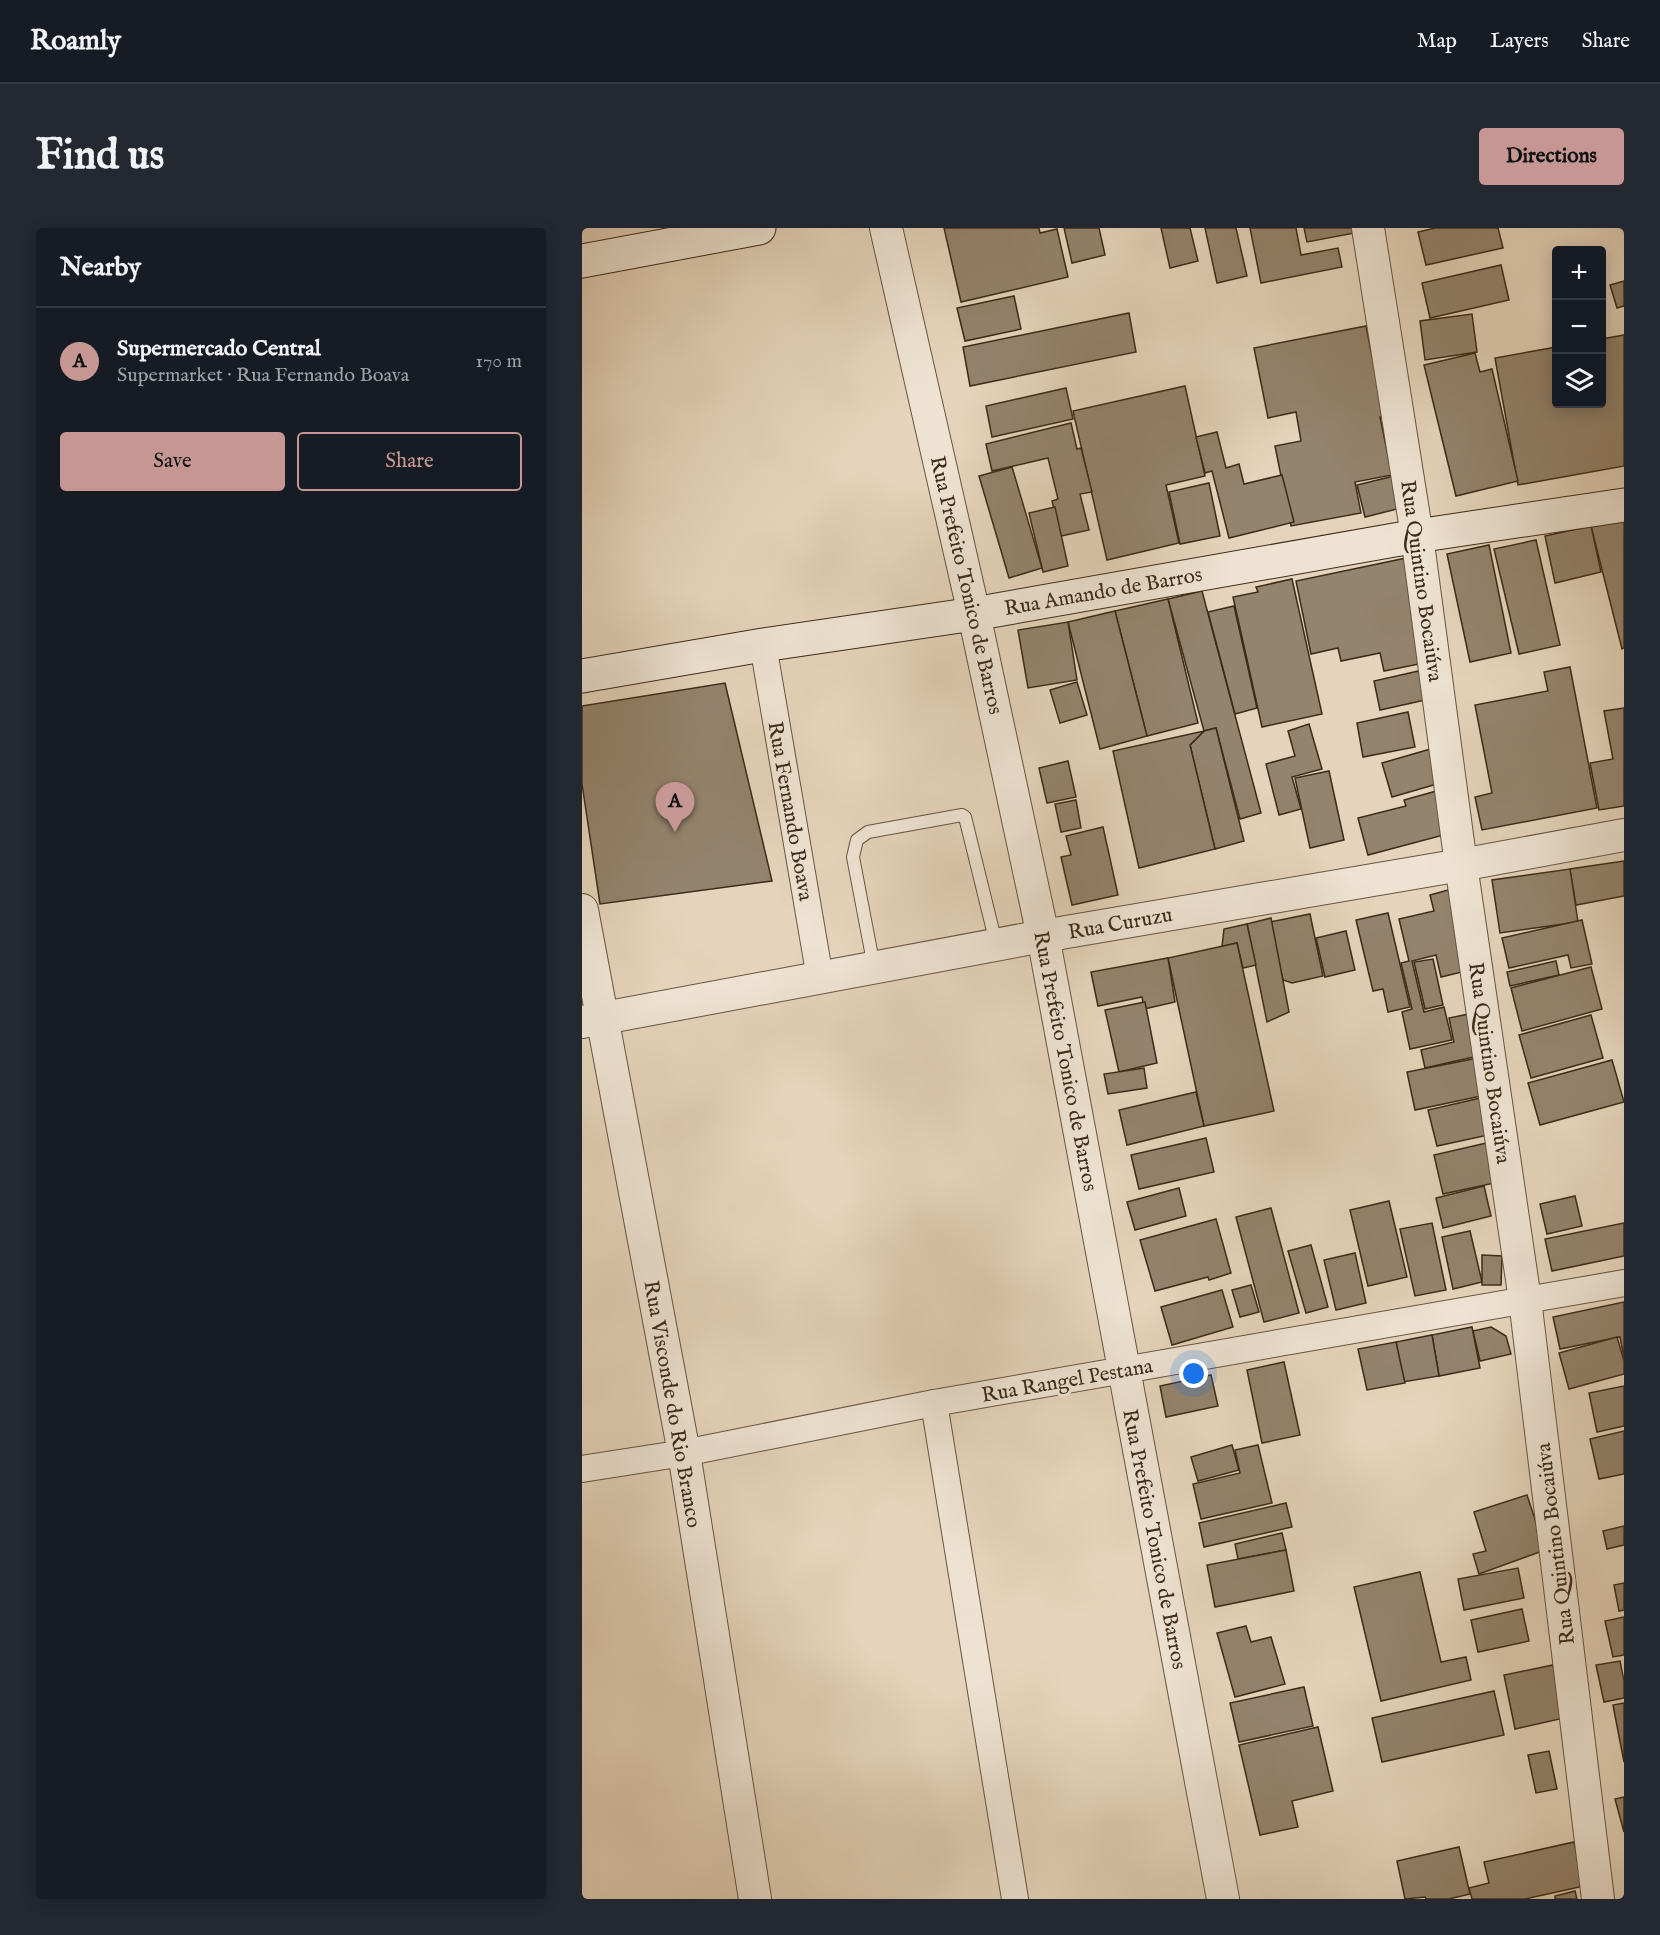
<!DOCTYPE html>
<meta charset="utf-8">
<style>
body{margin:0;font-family:"IM FELL English",serif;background:#242831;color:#f1f3f6}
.controls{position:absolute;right:18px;top:18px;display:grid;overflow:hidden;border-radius:6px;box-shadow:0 3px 15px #0003}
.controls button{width:54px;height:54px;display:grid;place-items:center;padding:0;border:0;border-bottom:2px solid #363941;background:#171b24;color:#f1f3f6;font:30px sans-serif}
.you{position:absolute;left:612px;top:1146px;width:21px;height:21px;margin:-15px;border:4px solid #fff;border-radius:50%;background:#1a73e8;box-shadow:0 0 0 9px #1a73e833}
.badge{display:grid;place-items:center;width:39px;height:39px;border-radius:50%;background:#c59692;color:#111;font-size:20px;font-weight:700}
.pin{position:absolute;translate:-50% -50px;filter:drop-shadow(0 2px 3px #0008)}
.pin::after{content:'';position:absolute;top:32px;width:21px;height:18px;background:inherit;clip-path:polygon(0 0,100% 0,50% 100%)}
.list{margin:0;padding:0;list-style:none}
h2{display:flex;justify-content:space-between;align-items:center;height:78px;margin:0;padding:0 24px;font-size:26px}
h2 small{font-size:20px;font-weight:400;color:#9ea1a6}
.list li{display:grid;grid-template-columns:39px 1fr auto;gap:18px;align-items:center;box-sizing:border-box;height:108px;padding:0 24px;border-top:2px solid #363941}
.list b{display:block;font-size:22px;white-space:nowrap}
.list p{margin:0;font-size:20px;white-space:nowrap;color:#9ea1a6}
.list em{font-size:20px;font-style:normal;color:#9ea1a6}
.actions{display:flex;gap:12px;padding:18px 24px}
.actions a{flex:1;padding:14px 0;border:2px solid #c59692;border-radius:6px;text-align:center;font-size:21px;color:#c59692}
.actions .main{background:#c59692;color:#111}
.icon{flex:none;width:33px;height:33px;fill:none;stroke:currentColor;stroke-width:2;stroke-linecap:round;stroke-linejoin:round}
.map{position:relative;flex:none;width:1042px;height:1671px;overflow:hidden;border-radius:6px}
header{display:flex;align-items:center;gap:36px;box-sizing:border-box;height:84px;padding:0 30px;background:#171b24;border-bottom:2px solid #363941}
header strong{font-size:28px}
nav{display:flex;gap:33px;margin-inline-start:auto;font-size:21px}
.intro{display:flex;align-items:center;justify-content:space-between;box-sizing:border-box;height:144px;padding:0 36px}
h1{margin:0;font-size:42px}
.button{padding:15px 27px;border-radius:6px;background:#c59692;color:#111;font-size:21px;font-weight:700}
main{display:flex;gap:36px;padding:0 36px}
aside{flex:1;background:#171b24;border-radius:6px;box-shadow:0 3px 15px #0003}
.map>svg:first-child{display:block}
.building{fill:#94836d;stroke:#3c2b18;stroke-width:1.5}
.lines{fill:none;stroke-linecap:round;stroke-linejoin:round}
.service-casing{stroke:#665541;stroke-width:14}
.minor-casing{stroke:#665541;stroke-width:28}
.tertiary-casing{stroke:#665541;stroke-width:34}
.secondary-casing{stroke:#3c2b18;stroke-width:35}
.service{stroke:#eee3d3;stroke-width:12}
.minor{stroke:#eee3d3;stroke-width:26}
.tertiary{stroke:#eee3d3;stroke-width:32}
.secondary{stroke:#eee3d3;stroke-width:33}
.labels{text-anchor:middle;stroke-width:6;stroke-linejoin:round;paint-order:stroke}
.street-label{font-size:21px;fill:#3c2b18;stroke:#eee3d3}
</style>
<header>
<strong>Roamly</strong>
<nav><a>Map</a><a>Layers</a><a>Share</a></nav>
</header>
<div class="intro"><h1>Find us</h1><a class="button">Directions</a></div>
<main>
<aside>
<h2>Nearby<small></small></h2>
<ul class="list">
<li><span class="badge">A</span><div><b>Supermercado Central</b><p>Supermarket · Rua Fernando Boava</p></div><em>170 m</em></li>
</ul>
<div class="actions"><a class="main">Save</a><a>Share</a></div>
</aside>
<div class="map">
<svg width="1042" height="1671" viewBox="0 0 1042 1671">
<rect width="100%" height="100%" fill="#e5d4bb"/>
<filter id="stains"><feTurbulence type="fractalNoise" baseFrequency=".00333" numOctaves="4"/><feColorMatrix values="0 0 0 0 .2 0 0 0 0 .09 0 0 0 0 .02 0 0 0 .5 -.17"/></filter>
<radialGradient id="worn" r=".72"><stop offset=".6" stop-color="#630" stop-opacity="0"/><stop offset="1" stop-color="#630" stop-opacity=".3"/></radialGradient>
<g class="building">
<polygon points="362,0 457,0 458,5 475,1 486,49 379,74"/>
<polygon points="482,0 517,0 523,27 490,35"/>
<polygon points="579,0 608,0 616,33 588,40"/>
<polygon points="623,0 654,0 665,48 635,55"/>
<polygon points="668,0 714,0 719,27 756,20 760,39 679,55"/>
<polygon points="722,0 777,0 778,4 725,14"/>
<polygon points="853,0 916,0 921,20 844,37 836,4"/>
<polygon points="919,37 927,72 848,90 840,55"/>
<polygon points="1042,53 1042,78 1035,80 1028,57"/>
<polygon points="432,68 439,101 383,113 375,80"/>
<polygon points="547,85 554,124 388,158 381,119"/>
<polygon points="890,86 895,124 843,132 838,93"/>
<polygon points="784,98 802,188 798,189 810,247 773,254 779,285 709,298 693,218 719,213 714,184 686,190 672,120"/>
<polygon points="1042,107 1042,238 936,257 913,130 975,119 975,176 1020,176 1020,111"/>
<polygon points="893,125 898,144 910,141 936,253 874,268 842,137"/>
<polygon points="603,158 623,248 584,257 597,315 525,332 491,183"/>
<polygon points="484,160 491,191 410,209 404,178"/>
<polygon points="489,195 495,221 499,220 510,264 498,266 507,302 479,308 470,273 476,271 466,230 410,243 404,216"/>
<polygon points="635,204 644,240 657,236 662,256 700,247 712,294 647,310 630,243 623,245 614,209"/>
<polygon points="430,239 460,340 427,350 397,248"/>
<polygon points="812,248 819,280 783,289 775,257"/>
<polygon points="627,255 638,308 598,316 587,264"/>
<polygon points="473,279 486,338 461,344 447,285"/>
<polygon points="1042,292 1042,420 1040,421 1009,298"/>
<polygon points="1009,298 1019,344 973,355 963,308"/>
<polygon points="954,312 978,417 937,426 912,321"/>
<polygon points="907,317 929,425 888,434 865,326"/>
<polygon points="829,329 842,435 802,443 798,425 759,433 756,420 729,426 714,353"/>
<polygon points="710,351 740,486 680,499 651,369 676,364 674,359"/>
<polygon points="620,363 679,585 658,591 634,500 622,503 586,371"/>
<polygon points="586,371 616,495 565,508 533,383"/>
<polygon points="652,378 675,480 653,486 626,384"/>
<polygon points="533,383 565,508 518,521 486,394"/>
<polygon points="486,394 495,452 446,460 436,402"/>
<polygon points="988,439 1015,580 900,602 893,569 910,565 893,477 966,463 962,444"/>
<polygon points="841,442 848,471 798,482 792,453"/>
<polygon points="495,454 505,487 478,495 468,462"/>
<polygon points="143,455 190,653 18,676 0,556 0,478"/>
<polygon points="1042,480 1042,578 1017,582 1008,535 1031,531 1022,483"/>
<polygon points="826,484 833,519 781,529 775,495"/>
<polygon points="727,496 740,541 710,549 719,581 697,587 684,536 713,528 706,503"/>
<polygon points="634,500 662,613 633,621 608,517 622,503"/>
<polygon points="622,503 608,517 633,621 557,640 531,523"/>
<polygon points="852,520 862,554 810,569 800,535"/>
<polygon points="486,533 494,569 465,575 457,540"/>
<polygon points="747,543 762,612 728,620 713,550"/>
<polygon points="858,562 869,605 786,627 776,590 824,578 822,572"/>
<polygon points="494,572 499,600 479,604 473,576"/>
<polygon points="521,599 536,667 490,677 479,629 489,627 484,608"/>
<polygon points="1042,633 1042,668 994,677 988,641"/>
<polygon points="988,641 996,694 918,705 910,652"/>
<polygon points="870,661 888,742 859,749 854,727 830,733 842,784 862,779 870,812 828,821 820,784 830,781 819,735 827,733 817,691 852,683 848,667"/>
<polygon points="806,685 828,779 806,784 801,761 791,763 774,692"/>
<polygon points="728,686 741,748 710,755 701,752 688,694"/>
<polygon points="689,690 707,784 685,794 665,696"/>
<polygon points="1000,692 1010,736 989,740 986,727 927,740 920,710"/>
<polygon points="665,696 674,737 661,740 655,715 640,719 642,701"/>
<polygon points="764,703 773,742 743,749 734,710"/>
<polygon points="655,715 692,883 622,898 586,730"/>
<polygon points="586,730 593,774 562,781 560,769 516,778 509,744"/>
<polygon points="851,731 861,777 843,781 832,734"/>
<polygon points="974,733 977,747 928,758 925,744"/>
<polygon points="1009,739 1020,781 940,803 929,760"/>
<polygon points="563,774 575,835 537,844 523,782"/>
<polygon points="887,786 896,828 843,840 839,822 872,814 867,790"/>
<polygon points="1009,787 1021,830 949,850 937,807"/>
<polygon points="896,830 904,867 833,882 825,844"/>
<polygon points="1030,832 1042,874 958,897 946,855"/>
<polygon points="562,840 565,860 526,866 522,846"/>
<polygon points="614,864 622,898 545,917 537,882"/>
<polygon points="903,869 911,906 855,918 846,882"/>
<polygon points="624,910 632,944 557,961 549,927"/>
<polygon points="909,914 917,954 861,966 852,927"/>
<polygon points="902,958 909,988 861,1000 854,970"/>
<polygon points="597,960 604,988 553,1002 545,974"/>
<polygon points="993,968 1000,998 965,1006 958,976"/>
<polygon points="807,973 825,1049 786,1058 768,982"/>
<polygon points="689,980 717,1085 682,1094 654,989"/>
<polygon points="634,991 649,1045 627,1052 626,1049 573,1063 558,1012"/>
<polygon points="850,995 864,1062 833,1068 818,1001"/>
<polygon points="1042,995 1042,1028 970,1043 963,1011"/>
<polygon points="888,1003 900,1054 871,1061 860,1009"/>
<polygon points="729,1017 746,1079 724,1085 706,1023"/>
<polygon points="773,1025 784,1075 754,1082 742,1032"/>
<polygon points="900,1027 920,1028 919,1057 900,1057"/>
<polygon points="669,1057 677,1084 658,1089 650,1062"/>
<polygon points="640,1062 651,1099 590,1117 579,1079"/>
<polygon points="1042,1074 1042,1130 1038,1109 978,1121 971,1089"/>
<polygon points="890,1099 898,1140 857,1148 850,1107"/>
<polygon points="909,1099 924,1108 929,1126 898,1133 891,1103"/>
<polygon points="850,1107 857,1148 821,1154 814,1114"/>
<polygon points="1035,1109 1042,1133 1042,1146 987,1161 977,1125"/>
<polygon points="814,1114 823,1155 785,1162 776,1121"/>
<polygon points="702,1134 718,1207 680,1215 665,1142"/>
<polygon points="629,1147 636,1178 584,1189 578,1158"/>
<polygon points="1042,1158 1042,1198 1015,1204 1007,1165"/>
<polygon points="1042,1203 1042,1246 1017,1251 1008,1211"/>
<polygon points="650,1217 657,1242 616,1253 609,1229"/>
<polygon points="676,1217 690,1275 619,1291 611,1256 658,1245 653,1222"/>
<polygon points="945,1267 963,1322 897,1346 891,1326 904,1323 892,1284"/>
<polygon points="704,1275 710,1299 622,1319 617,1295"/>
<polygon points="1042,1298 1042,1317 1025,1321 1021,1303"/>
<polygon points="700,1305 704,1322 656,1331 653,1316"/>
<polygon points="704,1322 712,1363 633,1379 625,1337"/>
<polygon points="936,1340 942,1370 882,1382 876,1351"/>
<polygon points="838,1344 859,1434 884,1429 889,1452 799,1473 772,1359"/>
<polygon points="1042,1355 1042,1382 1037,1383 1032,1357"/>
<polygon points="940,1381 947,1413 896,1424 889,1392"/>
<polygon points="1042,1389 1042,1427 1031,1429 1023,1393"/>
<polygon points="664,1398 669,1414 689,1409 703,1456 653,1469 635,1405"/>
<polygon points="1038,1433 1042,1453 1042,1470 1022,1474 1014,1437"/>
<polygon points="971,1437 982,1490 933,1501 922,1447"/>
<polygon points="722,1459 731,1498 657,1514 648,1475"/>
<polygon points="912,1463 922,1507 800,1534 790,1490"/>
<polygon points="1042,1475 1042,1534 1031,1477"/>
<polygon points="736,1499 751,1563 710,1573 716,1599 678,1607 657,1517"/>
<polygon points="967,1523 975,1561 954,1565 946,1527"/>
<polygon points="1042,1569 1042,1604 1033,1571"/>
<polygon points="992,1614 1002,1658 943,1671 890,1671 887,1660 907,1655 902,1634"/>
<polygon points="877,1619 888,1666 867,1671 844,1671 843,1669 823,1671 815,1633"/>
<polygon points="993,1663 995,1671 973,1671 973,1668"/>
</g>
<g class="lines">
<defs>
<polyline id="service" points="292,739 271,629 275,612 286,604 380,587 383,589 414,715"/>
<g id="minor">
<polyline points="181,417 238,750"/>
<polyline points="352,1175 433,1671"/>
<polyline points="0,1241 102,1225 352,1175 1042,1055"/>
</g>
<g id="tertiary">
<polyline points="304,0 392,386 461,708 641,1671"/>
<polyline points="786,0 835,308 879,637 943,1072 1016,1671"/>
<polyline points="0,682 102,1225 173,1671"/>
<polyline points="0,794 461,708 879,637 1042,607"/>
</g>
<g id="secondary">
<polyline points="0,33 177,0"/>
<polyline points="0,448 181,417 392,386 835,308 1042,277"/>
</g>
</defs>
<use href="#service" class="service-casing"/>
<use href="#minor" class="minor-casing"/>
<use href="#tertiary" class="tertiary-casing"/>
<use href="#secondary" class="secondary-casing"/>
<use href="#service" class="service"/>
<use href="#minor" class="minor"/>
<use href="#tertiary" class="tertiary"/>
<use href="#secondary" class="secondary"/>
</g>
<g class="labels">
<g class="street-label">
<text transform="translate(840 353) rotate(82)" y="7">Rua Quintino Bocaiúva</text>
<text transform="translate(385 357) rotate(77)" y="7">Rua Prefeito Tonico de Barros</text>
<text transform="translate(521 363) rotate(-10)" y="7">Rua Amando de Barros</text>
<text transform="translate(209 583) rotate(80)" y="7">Rua Fernando Boava</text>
<text transform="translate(538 695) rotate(-10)" y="7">Rua Curuzu</text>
<text transform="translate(484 833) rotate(79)" y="7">Rua Prefeito Tonico de Barros</text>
<text transform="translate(908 835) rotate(82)" y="7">Rua Quintino Bocaiúva</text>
<text transform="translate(485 1152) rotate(-10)" y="7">Rua Rangel Pestana</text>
<text transform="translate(91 1176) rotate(80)" y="7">Rua Visconde do Rio Branco</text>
<text transform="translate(573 1311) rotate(79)" y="7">Rua Prefeito Tonico de Barros</text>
<text transform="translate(973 1316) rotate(-97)" y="7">Rua Quintino Bocaiúva</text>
</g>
</g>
<rect width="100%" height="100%" filter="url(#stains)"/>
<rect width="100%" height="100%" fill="url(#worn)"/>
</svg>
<div class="controls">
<button>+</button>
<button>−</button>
<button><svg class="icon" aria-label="layers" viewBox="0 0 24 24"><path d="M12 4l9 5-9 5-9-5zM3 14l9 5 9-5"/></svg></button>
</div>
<div class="you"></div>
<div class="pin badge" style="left:93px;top:604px">A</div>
</div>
</main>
